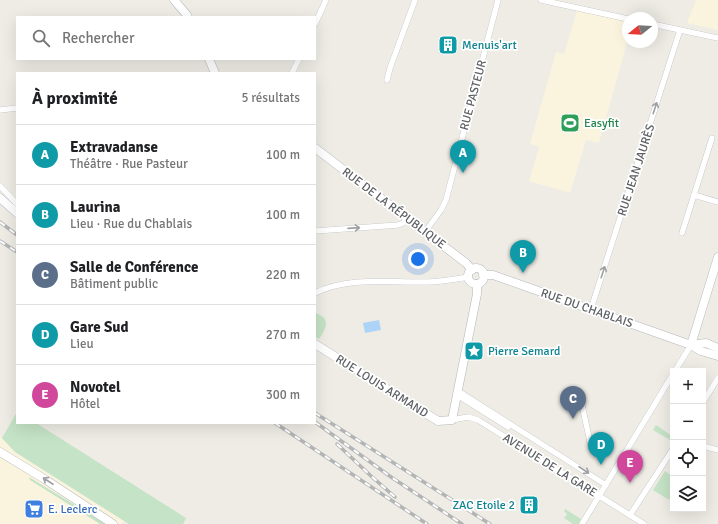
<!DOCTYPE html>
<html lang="fr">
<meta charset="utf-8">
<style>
body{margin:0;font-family:Signika,sans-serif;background:#f6f6f6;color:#202124}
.controls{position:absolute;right:12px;bottom:12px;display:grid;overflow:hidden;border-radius:0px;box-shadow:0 4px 16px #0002}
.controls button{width:36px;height:36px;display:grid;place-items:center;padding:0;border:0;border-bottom:1px solid #e0e0e0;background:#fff;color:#202124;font:20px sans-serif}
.compass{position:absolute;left:622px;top:12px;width:36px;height:36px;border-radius:50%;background:#fff;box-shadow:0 4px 16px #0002;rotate:252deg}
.you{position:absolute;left:418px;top:259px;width:14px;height:14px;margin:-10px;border:3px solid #fff;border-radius:50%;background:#1a73e8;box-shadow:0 0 0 6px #1a73e833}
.badge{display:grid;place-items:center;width:26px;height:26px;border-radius:50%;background:#2563eb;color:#fff;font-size:13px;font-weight:700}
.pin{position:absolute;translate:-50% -33px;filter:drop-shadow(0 1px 2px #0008)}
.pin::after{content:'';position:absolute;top:21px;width:14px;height:12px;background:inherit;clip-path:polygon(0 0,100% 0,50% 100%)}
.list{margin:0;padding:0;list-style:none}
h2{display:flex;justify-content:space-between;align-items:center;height:52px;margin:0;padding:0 16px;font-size:17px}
h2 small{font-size:13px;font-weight:400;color:#757577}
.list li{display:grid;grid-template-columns:26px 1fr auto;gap:12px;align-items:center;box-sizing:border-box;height:60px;padding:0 16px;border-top:1px solid #e0e0e0}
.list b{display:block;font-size:15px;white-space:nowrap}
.list p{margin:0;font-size:13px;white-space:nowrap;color:#757577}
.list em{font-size:13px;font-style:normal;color:#757577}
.icon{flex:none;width:22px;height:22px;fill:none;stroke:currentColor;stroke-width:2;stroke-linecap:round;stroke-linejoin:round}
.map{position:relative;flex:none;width:718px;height:524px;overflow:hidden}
.search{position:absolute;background:#fff;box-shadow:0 4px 16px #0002;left:16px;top:16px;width:300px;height:44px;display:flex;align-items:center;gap:10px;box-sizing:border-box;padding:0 14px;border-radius:0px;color:#757577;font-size:15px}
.panel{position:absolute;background:#fff;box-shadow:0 4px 16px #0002;left:16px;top:72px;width:300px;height:352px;border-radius:0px}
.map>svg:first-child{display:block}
.commercial{fill:#faf4de}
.green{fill:#c5e3c6}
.water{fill:#add4f6}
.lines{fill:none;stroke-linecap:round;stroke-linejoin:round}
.street-casing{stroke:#b6b7bb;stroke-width:6}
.secondary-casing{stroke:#b4b7bb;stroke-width:9}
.street{stroke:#fff;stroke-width:5.5}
.secondary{stroke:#fff;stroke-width:8}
.rail-casing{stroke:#b3b4b4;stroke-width:3.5}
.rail{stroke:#fff;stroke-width:2;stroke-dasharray:6;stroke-linecap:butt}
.oneway{stroke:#9ea0a2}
.labels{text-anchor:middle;stroke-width:3.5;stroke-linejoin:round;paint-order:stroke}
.culture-label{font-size:12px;fill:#0d838f;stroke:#fff;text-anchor:start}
.street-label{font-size:12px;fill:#5d6064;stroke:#fff}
.leisure-label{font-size:12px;fill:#27864d;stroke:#fff;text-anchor:start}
.shop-label{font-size:12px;fill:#366cbe;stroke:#fff;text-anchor:start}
</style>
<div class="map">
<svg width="718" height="524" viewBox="0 0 718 524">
<rect width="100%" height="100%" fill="#eeece5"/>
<g class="commercial">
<polygon points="696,0 718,0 718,30 687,23"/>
<polygon points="578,8 628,19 628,39 599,143 586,140 570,193 529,181 539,147 530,144 556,52 564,54"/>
<polygon points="0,436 15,452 124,521 122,524 0,524"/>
</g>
<g class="green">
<path d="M315,313C332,318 326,329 319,339L315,337Z"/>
<polygon points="17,412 17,423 36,423 186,518 183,524 129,524 15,452 2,438"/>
<polygon points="656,425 672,436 670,440 653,430"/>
<polygon points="665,471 673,477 673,494 669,500 653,490"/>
<polygon points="29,477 106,524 100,524 30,480"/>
<polygon points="565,509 581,519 579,524 573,524 564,518 567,514 564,511"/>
</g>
<polygon class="water" points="379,320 381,330 365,333 363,323"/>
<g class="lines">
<defs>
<g id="street">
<polyline points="541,0 628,19"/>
<polyline points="315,24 326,0"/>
<polyline points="652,24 718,38"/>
<polyline points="292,73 299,59"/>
<polyline points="387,80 390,68 415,0"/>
<polyline points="0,110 17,108"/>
<polyline points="0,186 17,204"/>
<polyline points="694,195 718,202"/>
<polyline points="315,231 398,225 403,223 408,219"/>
<polyline points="425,232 441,210 446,200 498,0"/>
<polyline points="682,233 712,138"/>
<path d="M315,293C350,276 391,283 428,282C442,282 455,279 468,277"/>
<polyline points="591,309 680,30"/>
<polyline points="675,371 691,345"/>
<polyline points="458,391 606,485"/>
<polyline points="457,395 508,427"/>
<polyline points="703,402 718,378"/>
<polyline points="582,405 592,451"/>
<polyline points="452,420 468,417 478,420 644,524"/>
<polyline points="703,446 718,450"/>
<polyline points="630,515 673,449"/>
<polyline points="582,524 673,374"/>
</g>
<g id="secondary">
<polyline points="174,0 187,15"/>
<polyline points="209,59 215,73"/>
<polyline points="315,148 466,263 472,270"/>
<polyline points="0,198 17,213"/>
<circle cx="476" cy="276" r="8"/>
<polyline points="483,275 493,275 691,345 701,351 718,356"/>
<polyline points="315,344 438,421 452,420 477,294 477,284"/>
<polyline points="691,345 718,257"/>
<polyline points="691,345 706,343 718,348"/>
<polyline points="0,452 46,480 113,524"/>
</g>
</defs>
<use href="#street" class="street-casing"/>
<use href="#secondary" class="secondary-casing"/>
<use href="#street" class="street"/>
<use href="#secondary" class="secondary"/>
<defs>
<g id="rail">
<polyline points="0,222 17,235"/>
<polyline points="0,241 17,252"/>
<polyline points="315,413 490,524"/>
<polyline points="315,422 391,477 462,524"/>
<polyline points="275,423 427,524"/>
<polyline points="337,444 371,476 395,497"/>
</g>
</defs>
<use href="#rail" class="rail-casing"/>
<use href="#rail" class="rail"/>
</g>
<defs><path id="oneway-shaft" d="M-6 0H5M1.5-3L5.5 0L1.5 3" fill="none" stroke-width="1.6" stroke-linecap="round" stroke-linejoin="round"/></defs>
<g class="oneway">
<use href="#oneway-shaft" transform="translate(655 108) rotate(-72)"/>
<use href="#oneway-shaft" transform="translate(354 228) rotate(-4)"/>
<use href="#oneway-shaft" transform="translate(603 272) rotate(-72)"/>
<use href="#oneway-shaft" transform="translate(584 470) rotate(33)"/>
<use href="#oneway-shaft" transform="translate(48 481) rotate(-147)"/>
</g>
<defs>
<symbol id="building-square" viewBox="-11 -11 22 22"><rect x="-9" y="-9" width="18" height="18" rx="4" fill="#0f9aa8" stroke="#fff"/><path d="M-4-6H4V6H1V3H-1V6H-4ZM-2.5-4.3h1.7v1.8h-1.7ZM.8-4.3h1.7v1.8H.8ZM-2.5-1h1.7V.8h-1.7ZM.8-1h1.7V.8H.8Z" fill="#fff"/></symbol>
<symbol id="stadium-square" viewBox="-11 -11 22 22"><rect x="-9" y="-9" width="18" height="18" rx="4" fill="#2e9e5b" stroke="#fff"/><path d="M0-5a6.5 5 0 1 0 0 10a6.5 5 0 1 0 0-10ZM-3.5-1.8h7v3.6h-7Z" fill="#fff"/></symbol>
<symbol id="sight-square" viewBox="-11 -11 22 22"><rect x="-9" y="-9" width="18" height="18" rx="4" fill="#0f9aa8" stroke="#fff"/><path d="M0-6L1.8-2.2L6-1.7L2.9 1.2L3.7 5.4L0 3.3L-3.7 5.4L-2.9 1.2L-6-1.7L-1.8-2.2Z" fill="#fff"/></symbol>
<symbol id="supermarket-square" viewBox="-11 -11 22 22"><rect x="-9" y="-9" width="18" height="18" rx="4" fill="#3f7fe0" stroke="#fff"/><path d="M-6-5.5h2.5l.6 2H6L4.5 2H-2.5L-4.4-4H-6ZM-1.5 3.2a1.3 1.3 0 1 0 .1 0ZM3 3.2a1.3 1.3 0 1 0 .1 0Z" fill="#fff"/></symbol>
</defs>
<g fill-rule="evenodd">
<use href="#building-square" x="437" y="34" width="22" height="22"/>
<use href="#stadium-square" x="559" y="112" width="22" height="22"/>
<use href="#sight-square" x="463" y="340" width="22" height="22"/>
<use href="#building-square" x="518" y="494" width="22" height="22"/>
<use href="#supermarket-square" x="23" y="498" width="22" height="22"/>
</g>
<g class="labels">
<g class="culture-label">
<text x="462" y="49">Menuis'art</text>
<text x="488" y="355">Pierre Semard</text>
<text x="515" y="509" text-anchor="end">ZAC Etoile 2</text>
</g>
<g class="street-label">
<text transform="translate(473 95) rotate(-75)" y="4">RUE PASTEUR</text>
<text transform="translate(636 170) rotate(-72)" y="4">RUE JEAN JAURÈS</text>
<text transform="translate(394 208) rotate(37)" y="4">RUE DE LA RÉPUBLIQUE</text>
<text transform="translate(587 308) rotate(19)" y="4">RUE DU CHABLAIS</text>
<text transform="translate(382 386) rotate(32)" y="4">RUE LOUIS ARMAND</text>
<text transform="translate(550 465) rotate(32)" y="4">AVENUE DE LA GARE</text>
</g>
<g class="leisure-label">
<text x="584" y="127">Easyfit</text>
</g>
<g class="shop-label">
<text x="48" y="513">E. Leclerc</text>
</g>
</g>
</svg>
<div class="controls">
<button>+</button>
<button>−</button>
<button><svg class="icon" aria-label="locate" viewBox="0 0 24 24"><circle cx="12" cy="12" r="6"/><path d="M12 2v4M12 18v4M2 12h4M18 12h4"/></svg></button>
<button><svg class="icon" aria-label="layers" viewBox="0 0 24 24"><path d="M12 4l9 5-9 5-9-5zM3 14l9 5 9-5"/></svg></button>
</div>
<svg class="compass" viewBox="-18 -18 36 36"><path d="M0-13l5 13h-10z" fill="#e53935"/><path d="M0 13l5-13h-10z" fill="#757577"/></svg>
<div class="you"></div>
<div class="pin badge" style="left:463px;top:173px;background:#0f9aa8">A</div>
<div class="pin badge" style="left:523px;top:273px;background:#0f9aa8">B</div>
<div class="pin badge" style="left:573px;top:419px;background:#5c6f8a">C</div>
<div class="pin badge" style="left:601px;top:465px;background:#0f9aa8">D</div>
<div class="pin badge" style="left:630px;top:483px;background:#d1479c">E</div>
<div class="search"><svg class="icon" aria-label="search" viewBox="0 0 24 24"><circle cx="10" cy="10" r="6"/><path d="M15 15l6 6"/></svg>Rechercher</div>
<section class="panel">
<h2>À proximité<small>5 résultats</small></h2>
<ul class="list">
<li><span class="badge" style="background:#0f9aa8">A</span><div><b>Extravadanse</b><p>Théâtre · Rue Pasteur</p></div><em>100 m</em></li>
<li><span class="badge" style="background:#0f9aa8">B</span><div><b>Laurina</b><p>Lieu · Rue du Chablais</p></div><em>100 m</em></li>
<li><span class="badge" style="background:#5c6f8a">C</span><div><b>Salle de Conférence</b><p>Bâtiment public</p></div><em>220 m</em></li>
<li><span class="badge" style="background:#0f9aa8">D</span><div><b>Gare Sud</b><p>Lieu</p></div><em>270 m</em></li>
<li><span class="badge" style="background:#d1479c">E</span><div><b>Novotel</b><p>Hôtel</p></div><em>300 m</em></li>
</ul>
</section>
</div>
